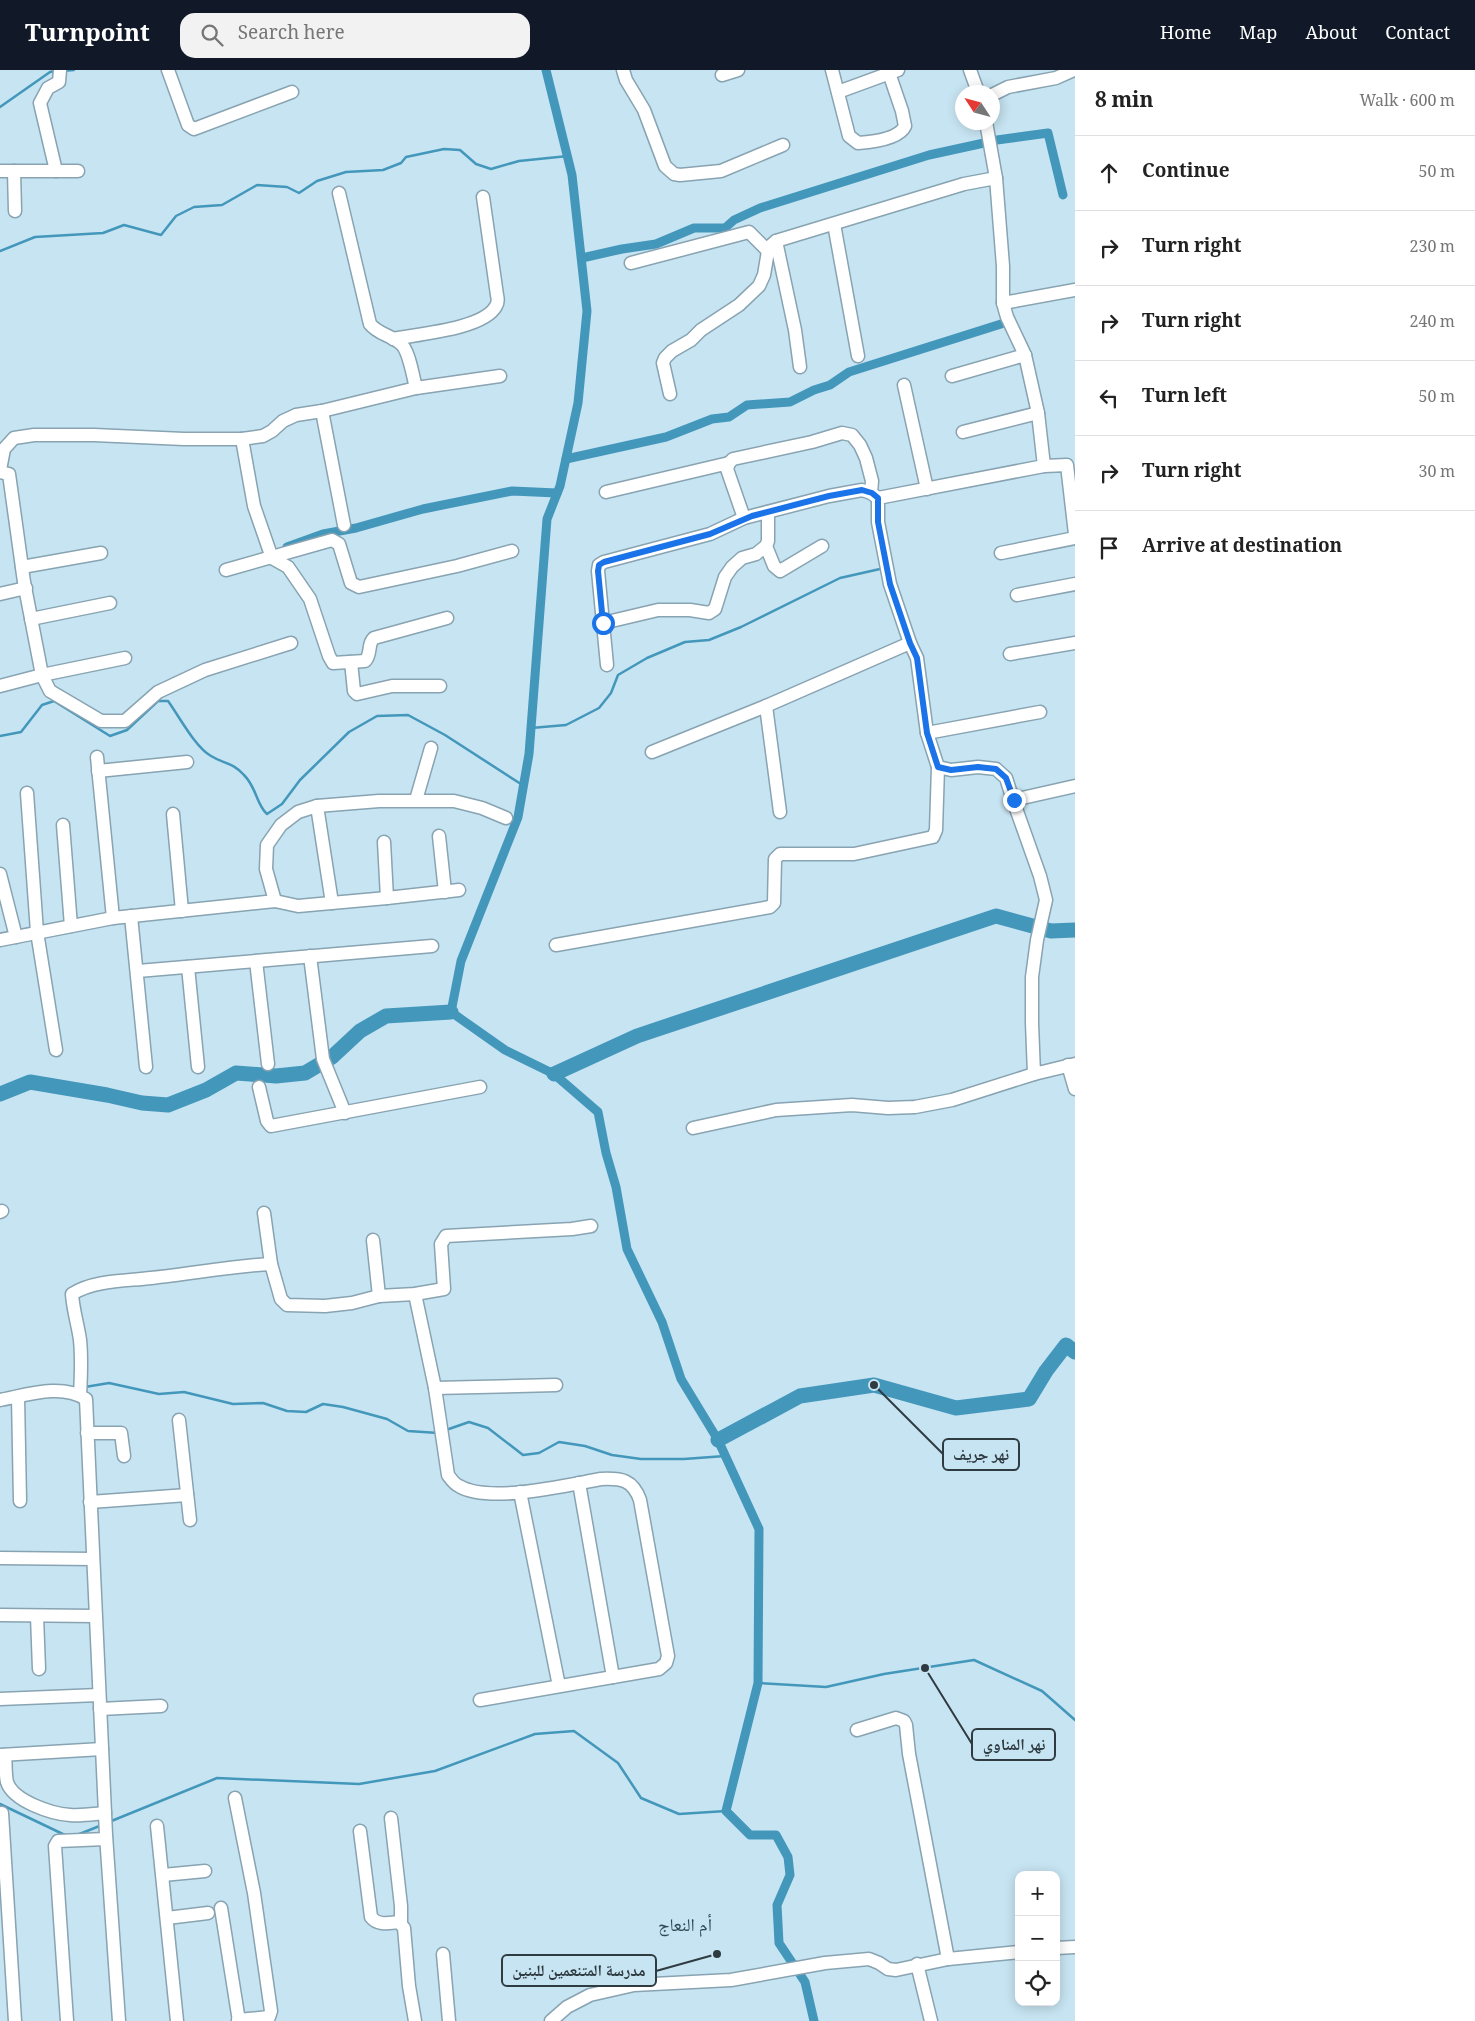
<!DOCTYPE html>
<meta charset="utf-8">
<style>
body{margin:0;font-family:Georgia,"Noto Naskh Arabic",serif;background:#f2f2f2;color:#222}
.controls{position:absolute;right:15px;bottom:15px;display:grid;overflow:hidden;border-radius:10px;box-shadow:0 2px 12px #0003}
.controls button{width:45px;height:45px;display:grid;place-items:center;padding:0;border:0;border-bottom:1px solid #e0e0e0;background:#fff;color:#222;font:25px sans-serif}
.compass{position:absolute;left:955px;top:15px;width:45px;height:45px;border-radius:50%;background:#fff;box-shadow:0 2px 12px #0003;rotate:306deg}
.stop{position:absolute;width:15px;height:15px;margin:-11px;border:4px solid #1a73e8;border-radius:50%;background:#fff}
.stop.end{background:#1a73e8;border-color:#fff;box-shadow:0 1px 5px #0008}
.list{margin:0;padding:0;list-style:none}
h2{display:flex;justify-content:space-between;align-items:center;height:65px;margin:0;padding:0 20px;font-size:21px}
h2 small{font-size:16px;font-weight:400;color:#767676}
.list li{display:grid;grid-template-columns:32px 1fr auto;gap:15px;align-items:center;box-sizing:border-box;height:75px;padding:0 20px;border-top:1px solid #e0e0e0}
.list b{display:block;font-size:19px;white-space:nowrap}
.list em{font-size:16px;font-style:normal;color:#767676}
.icon{flex:none;width:28px;height:28px;fill:none;stroke:currentColor;stroke-width:2;stroke-linecap:round;stroke-linejoin:round}
.map{position:relative;flex:none;width:1075px;height:1951px;overflow:hidden}
header{display:flex;align-items:center;gap:30px;box-sizing:border-box;height:70px;padding:0 25px;background:#111827;color:#fff}
header strong{font-size:24px}
nav{display:flex;gap:28px;margin-inline-start:auto;font-size:18px}
.search{width:350px;height:45px;background:#f2f2f2;display:flex;align-items:center;gap:12px;box-sizing:border-box;padding:0 18px;border-radius:15px;color:#767676;font-size:19px}
main{display:flex}
aside{flex:1;background:#fff}
.map>svg:first-child{display:block}
.lines{fill:none;stroke-linecap:round;stroke-linejoin:round}
.stream{stroke:#4397bb;stroke-width:2.5}
.canal{stroke:#4397bb;stroke-width:9}
.river{stroke:#4397bb;stroke-width:15}
.minor-casing{stroke:#88a3b1;stroke-width:15}
.minor{stroke:#fff;stroke-width:12}
.route{stroke:#1a73e8;stroke-width:6}
.labels{text-anchor:middle;stroke-width:5;stroke-linejoin:round;paint-order:stroke}
.quarter-label{font-size:18px;fill:#304854;stroke:#c7e4f2}
.leader{fill:none;stroke:#2f3b40;stroke-width:2}
.callout-dot{fill:#2f3b40;stroke:#c7e4f2;stroke-width:2}
.callout{fill:#c7e4f2;stroke:#2f3b40;stroke-width:2}
.callout-label{font-size:16px;text-anchor:middle;font-weight:bold;fill:#2f3b40}
</style>
<header>
<strong>Turnpoint</strong>
<div class="search"><svg class="icon" aria-label="search" viewBox="0 0 24 24"><circle cx="10" cy="10" r="6"/><path d="M15 15l6 6"/></svg>Search here</div>
<nav><a>Home</a><a>Map</a><a>About</a><a>Contact</a></nav>
</header>
<main>
<div class="map">
<svg width="1075" height="1951" viewBox="0 0 1075 1951">
<rect width="100%" height="100%" fill="#c7e4f2"/>
<g class="lines">
<g class="stream">
<polyline points="63,1 74,0"/>
<polyline points="0,37 50,2 55,1"/>
<polyline points="0,181 35,167 103,163 124,155 161,165 176,146 194,137 222,135 257,115 287,117 299,123 317,111 346,102 383,100 401,93 406,87 444,79 460,80 476,94 491,99 519,91 568,86"/>
<polyline points="531,658 566,655 599,638 611,623 618,605 647,588 685,572 709,570 741,557 840,508 880,499"/>
<path d="M0,666L21,662L42,635L54,631L110,666L127,660L158,631H168C179,646 195,677 211,686C224,694 232,692 244,705C257,718 256,734 267,744L282,734L300,710L349,662L377,646L408,645L445,665L524,716"/>
<polyline points="85,1317 109,1313 159,1324 184,1322 233,1334 263,1333 287,1341 306,1342 323,1334 343,1337 387,1349 408,1361 438,1363"/>
<polyline points="446,1360 469,1352 488,1358 523,1385 539,1383 559,1372 585,1376 612,1385 641,1389 684,1389 725,1386"/>
<polyline points="758,1613 826,1617 884,1604 974,1590 1042,1621 1075,1650"/>
<polyline points="0,1734 67,1766"/>
<polyline points="109,1752 217,1708 359,1714 435,1701 535,1664 574,1661 618,1693 641,1728 679,1744 726,1741"/>
<polyline points="77,1765 102,1755"/>
</g>
<g class="canal">
<polyline points="546,0 572,105 587,241 578,333 560,416 547,449 529,684 518,747 461,891 451,942 505,980 554,1004 598,1042 606,1083 616,1117 627,1179 662,1252 681,1309 718,1370 759,1459 758,1613 726,1741 750,1765 776,1765 788,1787 790,1805 777,1835 779,1873 805,1912 814,1951"/>
<polyline points="997,70 1048,63 1063,125"/>
<polyline points="582,188 622,179 656,174 694,158 725,158 734,150 760,138 929,85 984,73"/>
<polyline points="566,389 666,367 712,349 729,347 747,335 790,332 814,320 830,315 849,302 1001,254"/>
<polyline points="287,477 323,464 356,458 423,439 512,421 557,423"/>
</g>
<g class="river">
<polyline points="554,1004 637,966 996,846 1051,861 1075,860"/>
<polyline points="0,1024 30,1012 107,1025 142,1033 168,1035 206,1020 236,1003 276,1006 305,1003 332,987 360,961 386,946 451,942"/>
<polyline points="718,1370 800,1326 874,1315 956,1338 1029,1329 1046,1301 1066,1275 1075,1282"/>
</g>
<defs>
<g id="minor">
<polyline points="168,0 188,55 194,59 292,22"/>
<polyline points="623,0 626,10 644,40 665,96 674,104 680,105 721,101 783,75"/>
<path d="M832,0L849,66L858,73C872,72 899,69 905,56L902,41L888,0"/>
<polyline points="970,0 978,22"/>
<polyline points="722,5 738,0"/>
<polyline points="838,22 898,0"/>
<polyline points="992,25 1008,17 1056,8 1074,0"/>
<polyline points="986,52 996,108 1003,196 1003,233 1007,247 1025,285 1038,343 1044,396 878,428 878,452 890,514 910,573 917,588 927,663 938,697 951,700 978,697 996,699 1006,708 1013,730 1075,716"/>
<polyline points="0,101 78,101"/>
<polyline points="14,101 15,141"/>
<polyline points="56,101 40,33 48,18 59,12 60,0"/>
<path d="M339,123L370,254C378,264 390,265 400,273C409,279 413,307 416,318"/>
<polyline points="834,154 858,286"/>
<polyline points="631,193 749,162 768,181"/>
<polyline points="1003,233 1075,220"/>
<path d="M393,269C418,264 484,259 496,236C498,233 498,229 497,225L483,127"/>
<polyline points="800,297 795,260 776,171 964,114 996,108"/>
<polyline points="952,306 1025,285"/>
<polyline points="904,315 927,419"/>
<polyline points="670,324 663,293 665,288 672,281 691,270 701,260 739,235 759,216 764,205 768,181 770,176 776,171"/>
<polyline points="322,341 344,455"/>
<polyline points="963,362 1038,343"/>
<path d="M242,369L254,436L272,488L288,497L310,529L329,586L333,593L365,591C372,584 367,574 374,568L447,548"/>
<polyline points="1044,396 1067,395 1075,464"/>
<polyline points="0,400 4,379 14,368 34,365 94,365 184,369 242,369 263,366 272,361 283,351 296,345 322,341 416,318 500,306"/>
<polyline points="0,402 9,404 24,512 42,605 50,621 101,651 125,651 158,622 205,600 291,573"/>
<polyline points="606,422 729,393"/>
<polyline points="744,448 727,399 729,393 733,389 812,372 842,363 852,365 860,375 866,388 872,411 871,423"/>
<polyline points="766,476 774,496 780,501 822,476"/>
<polyline points="1001,483 1075,468"/>
<polyline points="22,497 101,483"/>
<polyline points="226,500 332,470 339,474 351,513 359,517 457,496 512,481"/>
<polyline points="0,524 26,518"/>
<polyline points="1017,525 1075,514"/>
<polyline points="31,549 110,533"/>
<polyline points="603,553 658,540 690,540 709,543 715,539 725,507 732,497 742,488 756,484 766,476 768,471 768,442"/>
<polyline points="1010,584 1075,573"/>
<polyline points="351,592 354,621 357,624 392,616 440,616"/>
<polyline points="607,595 598,501 599,495 604,492 710,464 744,448 829,426 862,420 871,423 878,428"/>
<polyline points="0,616 42,605 125,588"/>
<polyline points="766,636 780,742"/>
<polyline points="927,663 1040,642"/>
<polyline points="652,682 766,636 910,573"/>
<polyline points="97,687 113,848"/>
<polyline points="98,701 187,692"/>
<polyline points="27,723 37,862 56,980"/>
<polyline points="416,730 431,678"/>
<polyline points="1013,730 1040,806 1046,830 1037,870 1032,907 1032,953 1034,1004 1075,994"/>
<polyline points="317,736 332,833"/>
<polyline points="173,744 182,841"/>
<polyline points="63,755 71,856"/>
<polyline points="439,766 445,822"/>
<polyline points="384,772 387,828"/>
<polyline points="0,804 16,867"/>
<polyline points="275,831 266,799 267,775 281,755 298,742 317,736 379,731 454,731 482,738 506,748"/>
<polyline points="131,846 146,997"/>
<polyline points="0,870 113,848 275,831 298,836 387,828 459,820"/>
<polyline points="556,875 770,837 774,833 775,789 780,784 854,784 933,767 936,760 938,697"/>
<polyline points="310,886 323,989 345,1043"/>
<polyline points="256,891 268,994"/>
<polyline points="188,897 198,997"/>
<polyline points="138,901 432,876"/>
<polyline points="1068,995 1075,1019"/>
<polyline points="259,1017 267,1051 271,1056 480,1017"/>
<polyline points="693,1058 776,1040 852,1035 888,1038 915,1037 952,1030 1034,1004"/>
<polyline points="0,1142 2,1141"/>
<polyline points="373,1170 379,1226"/>
<polyline points="271,1194 281,1229 287,1235 325,1236 352,1233 379,1226 415,1224 444,1219 441,1174 446,1166 572,1159 591,1156"/>
<path d="M415,1224L435,1318L448,1405C451,1409 454,1414 459,1416C489,1434 567,1415 601,1409C622,1408 633,1410 640,1430L668,1586L666,1593L659,1599L480,1630"/>
<polyline points="435,1318 556,1315"/>
<path d="M80,1325C81,1307 82,1289 80,1270C78,1255 73,1240 72,1224C94,1210 126,1211 151,1208C191,1204 231,1196 271,1194L264,1143"/>
<polyline points="18,1327 20,1431"/>
<path d="M0,1330C27,1325 61,1313 86,1329L106,1765L119,1951"/>
<polyline points="179,1350 190,1450"/>
<polyline points="87,1363 121,1363 124,1386"/>
<polyline points="579,1413 613,1607"/>
<polyline points="520,1422 559,1616"/>
<polyline points="90,1432 187,1425"/>
<polyline points="0,1488 93,1489"/>
<polyline points="0,1545 95,1546"/>
<polyline points="37,1546 39,1599"/>
<polyline points="0,1629 99,1625"/>
<polyline points="100,1639 161,1636"/>
<polyline points="857,1660 896,1648 904,1651 906,1655 909,1684 948,1889"/>
<polyline points="0,1685 102,1679"/>
<path d="M5,1685C6,1693 5,1704 7,1712C13,1731 52,1744 70,1745C81,1746 94,1744 105,1743"/>
<polyline points="235,1728 254,1823 271,1941 269,1947 238,1950"/>
<polyline points="2,1743 15,1951"/>
<polyline points="391,1748 401,1836 401,1852"/>
<polyline points="157,1756 177,1951"/>
<path d="M360,1761L371,1847C378,1856 389,1853 399,1852L404,1858L409,1916L415,1951"/>
<polyline points="163,1805 205,1801"/>
<polyline points="221,1838 239,1951"/>
<polyline points="167,1848 208,1843"/>
<polyline points="1056,1878 1075,1877"/>
<polyline points="443,1884 449,1951"/>
<polyline points="917,1894 931,1951"/>
<polyline points="67,1951 55,1776 58,1771 106,1769"/>
<polyline points="551,1951 567,1937 590,1925 634,1915 731,1910 825,1893 869,1889 879,1893 888,1899 896,1900 948,1889 1019,1882"/>
</g>
</defs>
<use href="#minor" class="minor-casing"/>
<use href="#minor" class="minor"/>
</g>
<g class="lines">
<polyline class="route" points="603,553 598,501 599,495 604,492 710,464 752,446 829,426 862,420 872,423 878,428 878,452 890,514 910,573 917,588 927,663 938,697 951,700 978,697 996,699 1006,708 1014,730"/>
</g>
<g class="labels">
<g class="quarter-label">
<text x="685" y="1861">أم النعاج</text>
</g>
</g>
<path class="leader" d="M874 1315L943 1384M925 1598L972 1674M717 1884L656 1901"/>
<g class="callout-dot">
<circle cx="874" cy="1315" r="5"/>
<circle cx="925" cy="1598" r="5"/>
<circle cx="717" cy="1884" r="5"/>
</g>
<g class="callout">
<rect x="943" y="1369" width="76" height="31" rx="5"/>
<rect x="972" y="1659" width="83" height="31" rx="5"/>
<rect x="502" y="1885" width="154" height="31" rx="5"/>
</g>
<g class="callout-label">
<text x="981" y="1390">نهر جريف</text>
<text x="1014" y="1680">نهر المناوي</text>
<text x="579" y="1906">مدرسة المتنعمين للبنين</text>
</g>
</svg>
<div class="controls">
<button>+</button>
<button>−</button>
<button><svg class="icon" aria-label="locate" viewBox="0 0 24 24"><circle cx="12" cy="12" r="6"/><path d="M12 2v4M12 18v4M2 12h4M18 12h4"/></svg></button>
</div>
<svg class="compass" viewBox="-18 -18 36 36"><path d="M0-13l5 13h-10z" fill="#e53935"/><path d="M0 13l5-13h-10z" fill="#767676"/></svg>
<div class="stop" style="left:603px;top:553px"></div>
<div class="stop end" style="left:1014px;top:730px"></div>
</div>
<aside>
<h2>8 min<small>Walk · 600 m</small></h2>
<ul class="list">
<li><svg class="icon" aria-label="ahead" viewBox="0 0 24 24"><path d="M12 20V5M6 11l6-6 6 6"/></svg><div><b>Continue</b></div><em>50 m</em></li>
<li><svg class="icon" aria-label="right" viewBox="0 0 24 24"><path d="M7 20v-9h11M14 6l5 5-5 5"/></svg><div><b>Turn right</b></div><em>230 m</em></li>
<li><svg class="icon" aria-label="right" viewBox="0 0 24 24"><path d="M7 20v-9h11M14 6l5 5-5 5"/></svg><div><b>Turn right</b></div><em>240 m</em></li>
<li><svg class="icon" aria-label="left" viewBox="0 0 24 24"><path d="M17 20v-9H6M10 6l-5 5 5 5"/></svg><div><b>Turn left</b></div><em>50 m</em></li>
<li><svg class="icon" aria-label="right" viewBox="0 0 24 24"><path d="M7 20v-9h11M14 6l5 5-5 5"/></svg><div><b>Turn right</b></div><em>30 m</em></li>
<li><svg class="icon" aria-label="arrive" viewBox="0 0 24 24"><path d="M6 21V4h12l-3 4 3 4H6"/></svg><div><b>Arrive at destination</b></div></li>
</ul>
</aside>
</main>
